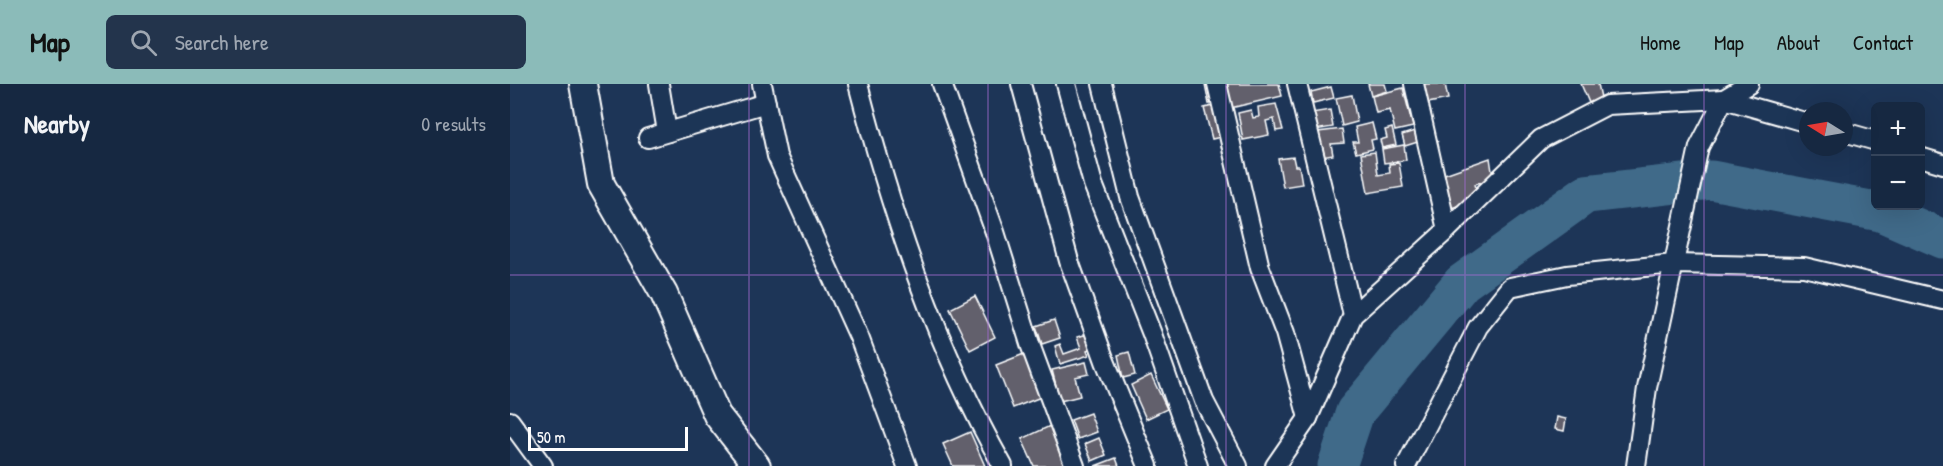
<!DOCTYPE html>
<meta charset="utf-8">
<style>
body{margin:0;font-family:"Patrick Hand",sans-serif;background:#23344c;color:#f1f3f6}
.controls{position:absolute;right:18px;top:18px;display:grid;overflow:hidden;border-radius:9px;box-shadow:0 6px 24px #0002}
.controls button{width:54px;height:54px;display:grid;place-items:center;padding:0;border:0;border-bottom:2px solid #35445a;background:#162841;color:#f1f3f6;font:30px sans-serif}
.compass{position:absolute;left:1289px;top:18px;width:54px;height:54px;border-radius:50%;background:#162841;box-shadow:0 6px 24px #0002;rotate:281deg}
.scale{position:absolute;left:18px;bottom:15px;width:160px;box-sizing:border-box;padding-left:6px;border:3px solid #fff;border-top:0;font-size:16px;line-height:21px;white-space:nowrap;color:#fff;-webkit-text-stroke:4px #1d3557;paint-order:stroke}
.list{margin:0;padding:0;list-style:none}
h2{display:flex;justify-content:space-between;align-items:center;height:78px;margin:0;padding:0 24px;font-size:26px}
h2 small{font-size:20px;font-weight:400;color:#9ea6b1}
.icon{flex:none;width:33px;height:33px;fill:none;stroke:currentColor;stroke-width:2;stroke-linecap:round;stroke-linejoin:round}
.map{position:relative;flex:none;width:1433px;height:382px;overflow:hidden}
header{display:flex;align-items:center;gap:36px;box-sizing:border-box;height:84px;padding:0 30px;background:#8bbbb9;color:#111}
header strong{font-size:28px}
nav{display:flex;gap:33px;margin-inline-start:auto;font-size:21px}
.search{width:420px;height:54px;background:#23344c;display:flex;align-items:center;gap:15px;box-sizing:border-box;padding:0 21px;border-radius:9px;color:#9ea6b1;font-size:22px}
main{display:flex}
aside{flex:1;background:#162841}
.map>svg:first-child{display:block}
.lines{fill:none;stroke-linecap:round;stroke-linejoin:round}
.river{stroke:#416b89;stroke-width:39}
.building{fill:#62606c;stroke:#fff;stroke-width:1.5}
.street-casing{stroke:#fff;stroke-width:22}
.secondary-casing{stroke:#fff;stroke-width:30}
.street{stroke:#1d3557;stroke-width:18}
.secondary{stroke:#1d3557;stroke-width:26}
.grid{fill:none;stroke:#a36bd2;stroke-width:1.5;stroke-opacity:0.55}
</style>
<header>
<strong>Map</strong>
<div class="search"><svg class="icon" aria-label="search" viewBox="0 0 24 24"><circle cx="10" cy="10" r="6"/><path d="M15 15l6 6"/></svg>Search here</div>
<nav><a>Home</a><a>Map</a><a>About</a><a>Contact</a></nav>
</header>
<main>
<aside>
<h2>Nearby<small>0 results</small></h2>
<ul class="list">
</ul>
</aside>
<div class="map">
<svg width="1433" height="382" viewBox="0 0 1433 382">
<rect width="100%" height="100%" fill="#1d3557"/>
<filter id="ink" filterUnits="userSpaceOnUse"><feTurbulence type="fractalNoise" baseFrequency=".0167" numOctaves="2"/><feDisplacementMap in="SourceGraphic" scale="12" xChannelSelector="R" yChannelSelector="G"/><feConvolveMatrix kernelMatrix="1 2 1 2 8 2 1 2 1" color-interpolation-filters="sRGB"/></filter>
<g filter="url(#ink)">
<g class="lines">
<polyline class="river" points="827,382 845,328 952,199 1076,110 1201,96 1371,128 1433,155"/>
</g>
<g class="building">
<polygon points="695,0 705,0 709,18 699,20"/>
<polygon points="710,0 769,0 772,12 716,25"/>
<polygon points="858,0 875,0 877,7 861,12"/>
<polygon points="914,0 935,0 938,15 918,19"/>
<polygon points="1071,0 1088,0 1092,18 1080,21"/>
<polygon points="821,3 824,14 803,19 801,8"/>
<polygon points="893,4 903,43 885,47 880,26 866,29 862,12"/>
<polygon points="842,11 847,38 832,42 826,14"/>
<polygon points="766,20 773,46 766,47 764,35 756,37 759,51 733,56 728,29 741,26 743,34 749,33 748,23"/>
<polygon points="703,22 711,53 702,55 694,24"/>
<polygon points="820,26 823,43 805,46 801,29"/>
<polygon points="862,39 866,55 861,56 863,65 846,69 843,58 848,58 845,43"/>
<polygon points="882,44 886,61 872,64 870,56 877,54 875,46"/>
<polygon points="832,45 834,59 821,60 823,71 812,73 808,48"/>
<polygon points="911,45 914,56 895,62 892,51"/>
<polygon points="894,61 896,76 874,79 872,65"/>
<polygon points="865,68 868,91 880,89 879,80 889,79 893,103 858,109 851,70"/>
<polygon points="783,73 785,82 789,82 792,100 773,103 768,75"/>
<polygon points="980,74 983,94 965,100 967,109 959,111 961,117 936,126 929,92"/>
<polygon points="465,212 485,253 460,266 440,225"/>
<polygon points="544,236 550,254 532,260 526,242"/>
<polygon points="581,249 586,263 577,266 579,271 550,280 545,262 550,260 554,270 571,264 567,253"/>
<polygon points="519,268 536,311 503,324 486,281"/>
<polygon points="619,268 625,291 613,294 608,271"/>
<polygon points="576,278 579,290 565,293 570,312 550,317 542,286"/>
<polygon points="641,291 657,325 636,335 621,301"/>
<polygon points="580,329 587,348 568,355 561,336"/>
<polygon points="1047,333 1056,335 1054,347 1045,345"/>
<polygon points="540,342 558,382 524,382 512,355"/>
<polygon points="460,348 475,382 443,382 433,360"/>
<polygon points="589,354 596,371 582,377 575,360"/>
<polygon points="606,374 609,382 585,382"/>
</g>
<g class="lines">
<defs>
<g id="street">
<polyline points="149,0 157,48"/>
<polyline points="252,0 267,72 349,253 397,382"/>
<path d="M348,0C382,131 426,264 493,382"/>
<polyline points="432,0 485,148 521,263 565,382"/>
<polyline points="511,0 559,177 595,277 638,382"/>
<polyline points="556,0 583,100 642,250 688,382"/>
<polyline points="592,0 620,113 694,317 728,382"/>
<polyline points="707,0 750,184 775,249 798,334"/>
<polyline points="787,0 843,231"/>
<polyline points="904,0 937,146"/>
<polyline points="1334,48 1366,57"/>
<polyline points="138,54 256,19"/>
<polyline points="1410,73 1433,80"/>
<polyline points="0,337 33,382"/>
<polyline points="765,382 798,334 843,231 937,146 1031,55 1097,21 1214,15 1298,39"/>
<polyline points="896,382 968,243 1000,203 1057,191 1164,180 1294,183 1433,216"/>
<polyline points="1126,382 1137,304 1189,63 1214,15 1239,0"/>
</g>
<polyline id="secondary" points="73,0 91,100 154,210 207,331 247,382"/>
</defs>
<use href="#street" class="street-casing"/>
<use href="#secondary" class="secondary-casing"/>
<use href="#street" class="street"/>
<use href="#secondary" class="secondary"/>
</g>
</g>
<path class="grid" d="M239,0V382M478,0V382M716,0V382M955,0V382M1194,0V382M0,191H1433"/>
</svg>
<div class="controls">
<button>+</button>
<button>−</button>
</div>
<svg class="compass" viewBox="-18 -18 36 36"><path d="M0-13l5 13h-10z" fill="#e53935"/><path d="M0 13l5-13h-10z" fill="#9ea6b1"/></svg>
<div class="scale">50 m</div>
</div>
</main>
